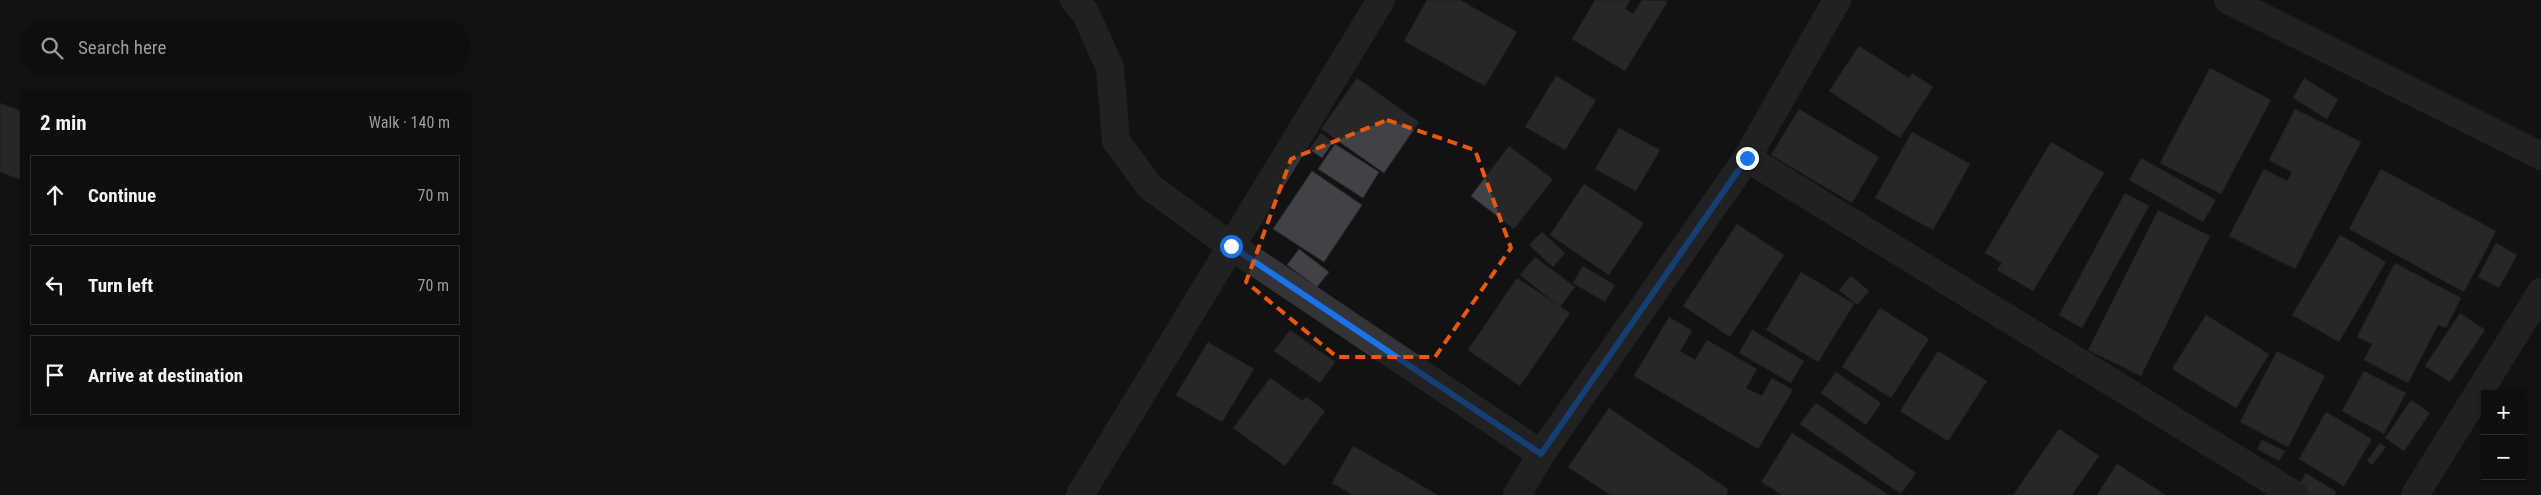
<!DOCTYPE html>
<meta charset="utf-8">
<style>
body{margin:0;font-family:"Roboto Condensed",sans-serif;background:#1c1c1c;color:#f1f3f6}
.controls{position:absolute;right:15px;bottom:15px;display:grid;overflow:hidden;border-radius:0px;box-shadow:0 1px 4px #0004}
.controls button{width:45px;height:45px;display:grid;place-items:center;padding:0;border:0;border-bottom:1px solid #2e2e2e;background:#0e0e0e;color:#f1f3f6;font:25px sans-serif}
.stop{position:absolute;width:15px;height:15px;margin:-11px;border:4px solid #1a73e8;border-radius:50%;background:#fff}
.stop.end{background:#1a73e8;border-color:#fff;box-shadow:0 1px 5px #0008}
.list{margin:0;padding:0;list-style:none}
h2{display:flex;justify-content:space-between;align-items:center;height:65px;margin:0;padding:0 20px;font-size:21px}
h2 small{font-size:16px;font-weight:400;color:#9b9c9e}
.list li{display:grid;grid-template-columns:32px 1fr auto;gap:15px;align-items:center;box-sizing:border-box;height:80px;margin:0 10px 10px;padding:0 10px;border:1px solid #2e2e2e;border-radius:0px}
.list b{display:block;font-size:19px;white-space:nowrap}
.list em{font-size:16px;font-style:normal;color:#9b9c9e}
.icon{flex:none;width:28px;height:28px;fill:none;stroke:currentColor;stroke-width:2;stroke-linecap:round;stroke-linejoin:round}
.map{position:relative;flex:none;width:2541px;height:495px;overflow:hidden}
.search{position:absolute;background:#0e0e0e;box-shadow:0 1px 4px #0004;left:20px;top:20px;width:450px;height:55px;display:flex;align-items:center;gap:12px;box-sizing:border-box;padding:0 18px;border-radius:28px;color:#9b9c9e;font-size:19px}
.panel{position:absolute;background:#0e0e0e;box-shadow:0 1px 4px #0004;left:20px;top:90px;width:450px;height:335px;border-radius:0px}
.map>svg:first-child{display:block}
.building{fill:#414246;stroke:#2c2c2f}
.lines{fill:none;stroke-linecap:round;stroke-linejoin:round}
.street{stroke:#333438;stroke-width:28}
.route{stroke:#1a73e8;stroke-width:6}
.marked{fill:none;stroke:#e8590c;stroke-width:4;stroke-dasharray:10 6;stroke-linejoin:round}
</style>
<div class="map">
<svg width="2541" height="495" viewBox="0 0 2541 495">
<rect width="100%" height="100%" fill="#121213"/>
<g class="building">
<polygon points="1427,0 1460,0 1517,32 1485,86 1404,41"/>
<polygon points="1595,0 1630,0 1625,9 1633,14 1642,0 1668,1 1625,71 1572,39"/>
<polygon points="1859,46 1909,78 1912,73 1933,87 1900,138 1829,91"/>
<polygon points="2210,68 2271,100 2221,194 2160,163"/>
<polygon points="1556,76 1596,100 1565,150 1525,127"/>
<polygon points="1357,78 1419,122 1384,173 1321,129"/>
<polygon points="2304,78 2338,99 2327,119 2293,98"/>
<polygon points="0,103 21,111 21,180 0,172"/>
<polygon points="1799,109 1879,157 1852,203 1771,155"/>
<polygon points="2295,109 2361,142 2295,269 2229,236 2264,169 2287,181 2292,172 2269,160"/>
<polygon points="1619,128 1660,150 1636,191 1595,169"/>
<polygon points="1912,132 1970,164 1933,230 1875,198"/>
<polygon points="1321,133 1333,142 1322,158 1309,149"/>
<polygon points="2051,142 2104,173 2033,291 1997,270 2002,263 1985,253"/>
<polygon points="1335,144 1379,172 1363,198 1318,169"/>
<polygon points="1509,146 1553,179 1514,229 1471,196"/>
<polygon points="2141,158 2216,200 2203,222 2129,180"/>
<polygon points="2381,169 2496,231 2464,292 2349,229"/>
<polygon points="1312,171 1362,205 1324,262 1273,229"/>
<polygon points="1584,184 1644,223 1609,275 1550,235"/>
<polygon points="2125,193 2149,206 2082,328 2059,315"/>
<polygon points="2158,210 2210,236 2141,376 2088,350"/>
<polygon points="1737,224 1784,255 1730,337 1683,306"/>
<polygon points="1542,232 1565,253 1553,267 1529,245"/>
<polygon points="2340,235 2386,262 2339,342 2292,315"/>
<polygon points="2496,243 2517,255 2499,288 2478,277"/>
<polygon points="1299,249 1329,272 1317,287 1287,265"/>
<polygon points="1535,257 1575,287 1560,307 1520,275"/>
<polygon points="2395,263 2461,298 2446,328 2438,325 2408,383 2364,360 2372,344 2357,337"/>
<polygon points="1583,266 1615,285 1605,302 1573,283"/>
<polygon points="1801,272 1854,304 1818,362 1766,330"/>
<polygon points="1851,276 1869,291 1857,305 1839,290"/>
<polygon points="1517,278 1570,313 1520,386 1468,350"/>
<polygon points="1880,308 1929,339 1891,398 1842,367"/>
<polygon points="2460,313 2485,330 2450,382 2425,366"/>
<polygon points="2206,315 2269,354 2236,408 2172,369"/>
<polygon points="1669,317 1692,331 1680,351 1695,360 1707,340 1757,369 1746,388 1762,396 1772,378 1793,390 1758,449 1634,376"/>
<polygon points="1290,330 1335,362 1320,383 1274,351"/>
<polygon points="1752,330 1804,361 1791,383 1739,353"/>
<polygon points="1208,342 1254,369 1222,422 1176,395"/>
<polygon points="1938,351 1987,381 1948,441 1900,411"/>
<polygon points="2277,351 2325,376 2288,447 2240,422"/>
<polygon points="2364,371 2406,393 2384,434 2342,411"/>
<polygon points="1836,372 1881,403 1866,425 1821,393"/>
<polygon points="1270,378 1303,401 1306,397 1325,411 1285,466 1233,428"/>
<polygon points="2411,400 2430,413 2404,451 2385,438"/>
<polygon points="1816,403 1916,473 1901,494 1800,424"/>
<polygon points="1609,408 1729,490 1726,495 1610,495 1568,467"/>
<polygon points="2326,412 2372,439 2344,486 2299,459"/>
<polygon points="2059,429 2099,456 2072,495 2013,495"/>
<polygon points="1792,433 1889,495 1782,495 1761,482"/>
<polygon points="2262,440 2285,451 2279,461 2257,449"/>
<polygon points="2380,443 2386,447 2372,465 2367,461"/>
<polygon points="1353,446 1438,495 1353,495 1332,483"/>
<polygon points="2117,464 2166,495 2097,495"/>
<polygon points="2306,473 2336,492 2334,495 2309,495 2297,488"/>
</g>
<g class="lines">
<g class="street">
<polyline points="1074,0 1085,12 1110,68 1116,141 1150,187 1231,246 1541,454"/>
<polyline points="2228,0 2541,156"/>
<polyline points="1747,158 2295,495"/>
<polyline points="1080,495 1381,0"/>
<polyline points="1517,495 1541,454 1747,158 1837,0"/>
<polyline points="2415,495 2541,292"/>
</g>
</g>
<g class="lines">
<polyline class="route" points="1231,246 1541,454 1747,158"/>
</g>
<path d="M0 0H2541V495H0ZM1387,120L1475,150L1511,248L1435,357H1337L1246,282L1291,159Z" fill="#121213" fill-opacity=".55" fill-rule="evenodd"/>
<path class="marked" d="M1387,120L1475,150L1511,248L1435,357H1337L1246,282L1291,159Z"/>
</svg>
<div class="controls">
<button>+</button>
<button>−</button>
</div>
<div class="stop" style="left:1231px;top:246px"></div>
<div class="stop end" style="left:1747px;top:158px"></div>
<div class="search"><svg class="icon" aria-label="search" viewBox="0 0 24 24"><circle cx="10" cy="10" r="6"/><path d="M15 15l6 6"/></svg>Search here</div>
<section class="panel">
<h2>2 min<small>Walk · 140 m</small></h2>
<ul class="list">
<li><svg class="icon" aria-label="ahead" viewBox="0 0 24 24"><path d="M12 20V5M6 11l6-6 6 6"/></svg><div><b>Continue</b></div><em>70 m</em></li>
<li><svg class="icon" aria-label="left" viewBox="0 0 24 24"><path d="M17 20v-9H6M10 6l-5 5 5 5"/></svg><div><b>Turn left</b></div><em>70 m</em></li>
<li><svg class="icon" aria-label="arrive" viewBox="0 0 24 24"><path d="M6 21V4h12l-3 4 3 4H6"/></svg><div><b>Arrive at destination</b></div></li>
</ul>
</section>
</div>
